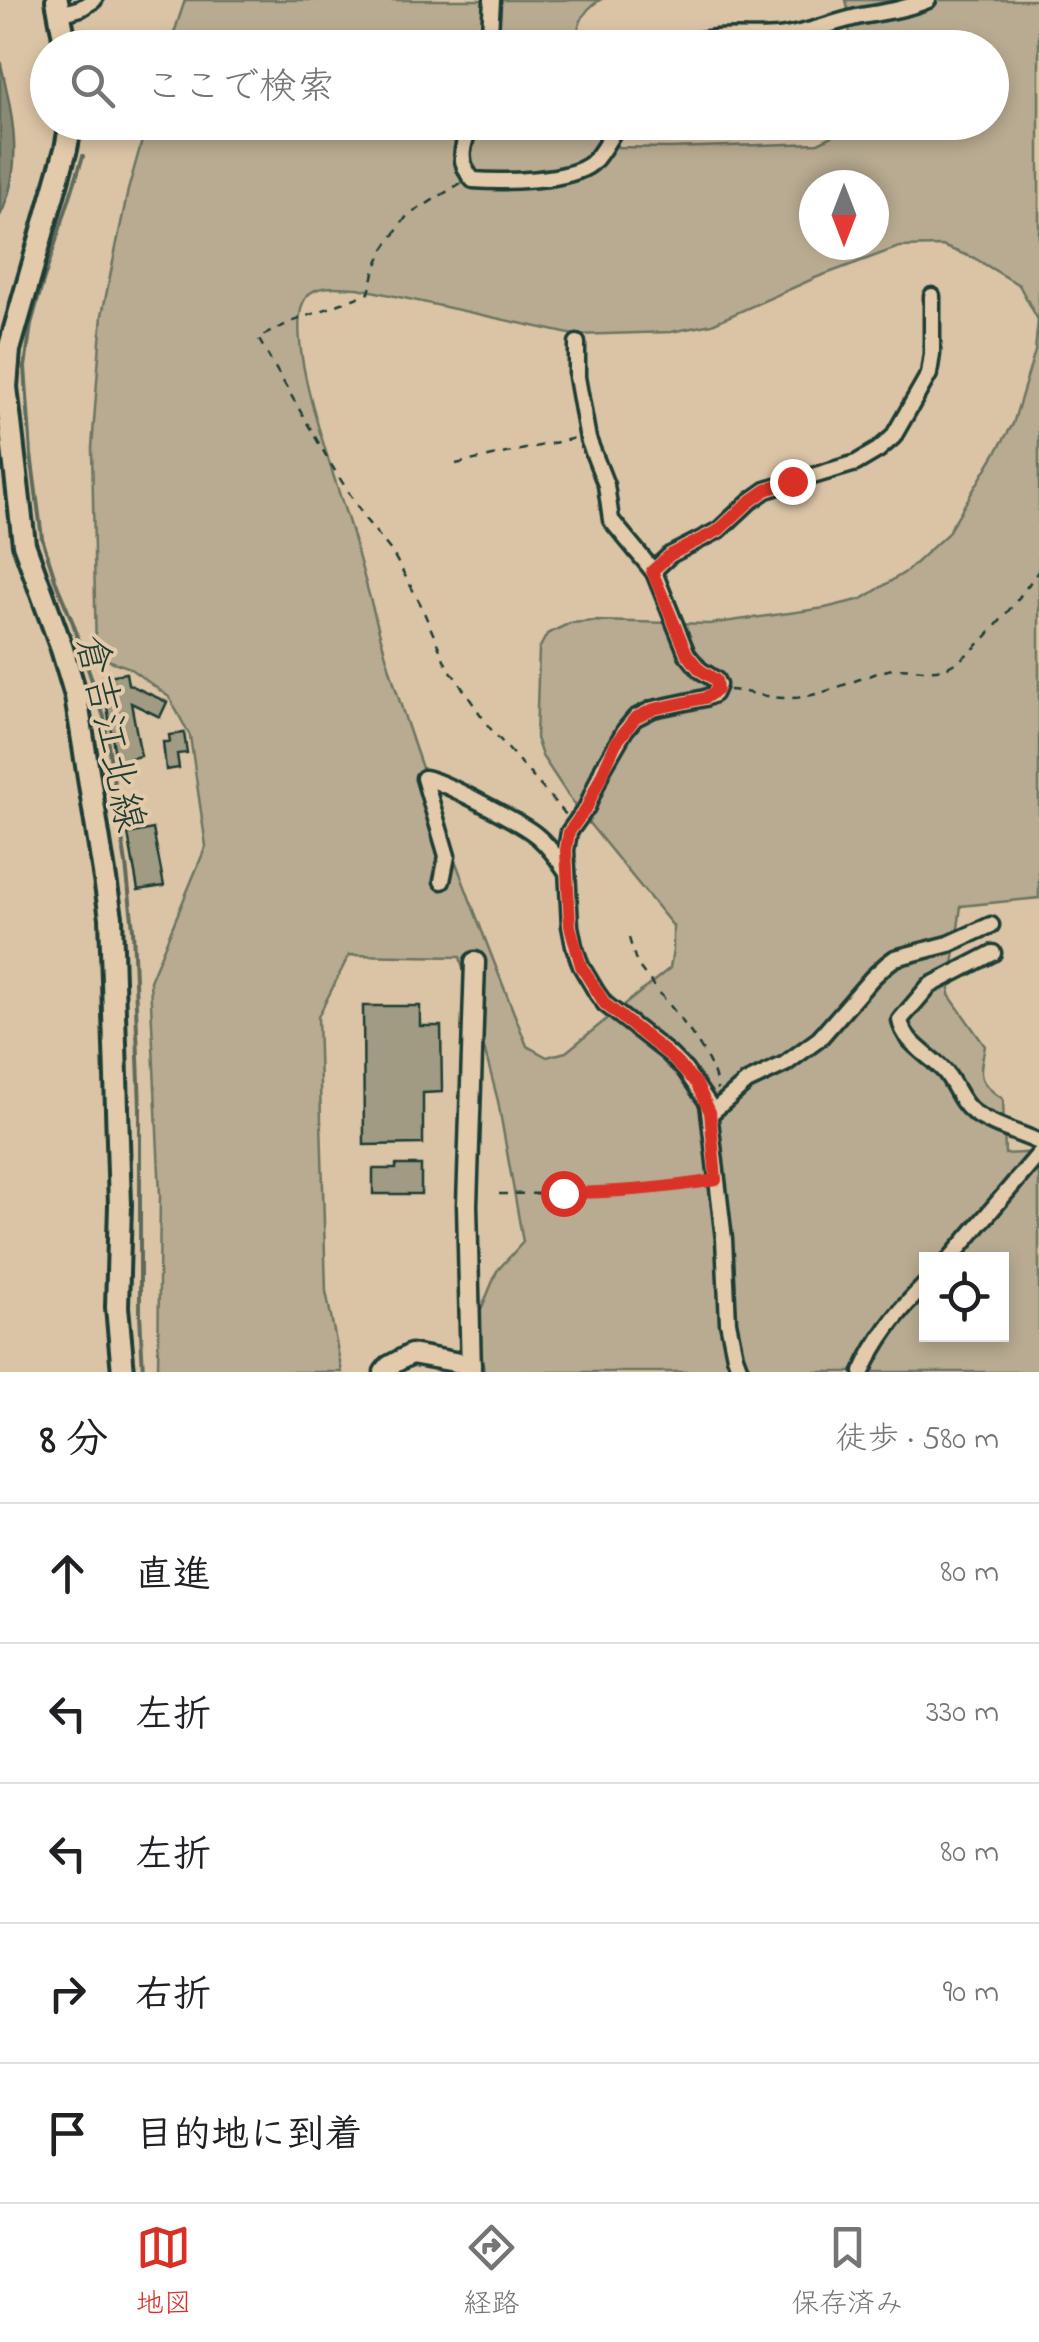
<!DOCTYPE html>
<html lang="ja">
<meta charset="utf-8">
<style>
body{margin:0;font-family:"Indie Flower","Klee One",sans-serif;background:#f2f2f2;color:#202124}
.controls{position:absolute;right:30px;bottom:30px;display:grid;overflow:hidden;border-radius:0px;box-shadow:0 5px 15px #0003}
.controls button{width:90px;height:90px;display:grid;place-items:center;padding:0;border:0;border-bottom:2px solid #e0e0e0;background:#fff;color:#202124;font:50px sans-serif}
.compass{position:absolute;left:799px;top:170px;width:90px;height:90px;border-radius:50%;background:#fff;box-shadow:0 5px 15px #0003;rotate:180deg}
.stop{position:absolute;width:30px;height:30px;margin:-22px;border:8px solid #d93025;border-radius:50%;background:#fff}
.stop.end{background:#d93025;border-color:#fff;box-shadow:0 2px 10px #0008}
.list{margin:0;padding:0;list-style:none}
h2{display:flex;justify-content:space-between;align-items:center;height:130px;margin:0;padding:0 40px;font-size:42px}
h2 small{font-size:32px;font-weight:400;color:#757577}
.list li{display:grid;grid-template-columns:65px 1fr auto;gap:30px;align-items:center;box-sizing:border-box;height:140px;padding:0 40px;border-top:2px solid #e0e0e0}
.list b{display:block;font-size:38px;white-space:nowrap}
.list em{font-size:32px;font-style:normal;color:#757577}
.icon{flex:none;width:55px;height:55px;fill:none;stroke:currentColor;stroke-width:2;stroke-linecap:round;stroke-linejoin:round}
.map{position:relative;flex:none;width:1039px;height:1372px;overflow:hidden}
.search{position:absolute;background:#fff;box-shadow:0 5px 15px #0003;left:30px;right:30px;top:30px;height:110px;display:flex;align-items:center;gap:25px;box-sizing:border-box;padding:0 35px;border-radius:55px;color:#757577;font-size:38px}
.sheet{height:830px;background:#fff}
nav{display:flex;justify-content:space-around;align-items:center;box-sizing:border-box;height:140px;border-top:2px solid #e0e0e0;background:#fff;font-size:28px;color:#757577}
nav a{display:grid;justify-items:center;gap:5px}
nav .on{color:#d93025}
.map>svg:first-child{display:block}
.green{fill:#b8ab91;stroke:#6c7462;stroke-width:2.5;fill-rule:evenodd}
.water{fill:#898a74;stroke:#5f6b5a;stroke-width:2.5}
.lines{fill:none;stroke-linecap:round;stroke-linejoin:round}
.stream{stroke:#5f6b5a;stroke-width:4}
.building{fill:#a19b83;stroke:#1f3d34;stroke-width:2.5}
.minor-casing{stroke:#1f3d34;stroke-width:21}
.tertiary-casing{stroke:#1f3d34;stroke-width:25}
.secondary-casing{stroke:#1f3d34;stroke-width:28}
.path{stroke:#1f3d34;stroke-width:2.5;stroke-dasharray:8 8;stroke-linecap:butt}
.minor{stroke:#e3caab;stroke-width:14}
.tertiary{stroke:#e3caab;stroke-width:18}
.secondary{stroke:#e3caab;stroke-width:20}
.route{stroke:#d93025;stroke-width:12}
.labels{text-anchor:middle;stroke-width:8;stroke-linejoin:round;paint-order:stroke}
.street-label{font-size:40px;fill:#1f3d34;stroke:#e3caab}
</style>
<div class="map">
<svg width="1039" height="1372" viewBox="0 0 1039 1372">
<rect width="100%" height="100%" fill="#dbc4a6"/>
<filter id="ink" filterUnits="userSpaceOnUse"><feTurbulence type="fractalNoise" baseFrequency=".01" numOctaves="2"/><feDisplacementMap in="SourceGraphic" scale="20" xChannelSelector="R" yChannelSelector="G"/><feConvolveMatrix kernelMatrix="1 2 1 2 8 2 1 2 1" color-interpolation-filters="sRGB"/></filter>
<g filter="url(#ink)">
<g class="green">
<path d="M185,0H600C581,11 577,27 576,47L169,48Z"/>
<path d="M846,0H1039V898L961,906L949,995L985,1046C979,1076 976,1081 1003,1099L1005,1154L1039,1152V1372H484L476,1322L497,1271L523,1242L498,1101L460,957L349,955L318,1017L326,1291L342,1372H158L160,1195L150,981L206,846L190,736L169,697L128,667L96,656L92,448L102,315L128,190L147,123H584L603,139L618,147L668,148L818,143L837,134L845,123L992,122V48L849,47L850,19ZM814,185H874V245H814ZM942,246L974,258L1019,285L1038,320L1035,351L1013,424L947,534L907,571L862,599L825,608L709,624L596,621L570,623L547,634L539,649L536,738L542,756L575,806L673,926V950L670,968L566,1052L547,1057L527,1046C485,940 444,835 408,727C386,662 370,596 351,530C339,488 278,331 307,296C319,283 342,288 358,288L574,335L671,332L712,324L815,278L899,247ZM926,1260H1002V1334H926Z"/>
</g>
<path class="water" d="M0,60C12,113 25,165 0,216Z"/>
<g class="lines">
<polyline class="stream" points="83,156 42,285 31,324 25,367 31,454 42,538 57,585 73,623 104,717 126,864 133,929 140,1108 140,1313 143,1372"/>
</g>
<g class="building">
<polygon points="126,673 128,684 167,702 160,717 131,703 141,756 116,761 102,677"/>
<polygon points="184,733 187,753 177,754 179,768 166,770 163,742 170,742 169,735"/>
<polygon points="153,829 164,886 138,890 128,834"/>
<polygon points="363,1006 420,1006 420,1026 441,1026 442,1092 423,1093 423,1144 364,1145"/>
<polygon points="396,1165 421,1165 421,1194 373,1194 373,1169 396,1169"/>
</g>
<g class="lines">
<defs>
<g id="minor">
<polyline points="60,14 81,8 94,0"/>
<polyline points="489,48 492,0"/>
<path d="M679,48C703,32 749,40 778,37C807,34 833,22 861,16C884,12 906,9 928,0"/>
<path d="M471,122C463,145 456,161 473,180C502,182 570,182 592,163C603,152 611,135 619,122"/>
<polyline points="577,343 577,377 588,439 606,485 611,520 654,572 687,654 700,670 716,680 718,685 714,694 705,698 653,709 635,718 625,730 603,768 587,807 569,832 566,850 570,926 574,946 581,966 597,993 605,1004 668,1053 685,1070 708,1103 724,1239 728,1322 735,1356 741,1372"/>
<polyline points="653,571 670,555 719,530 749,502 766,490 856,463 878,450 893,437 929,374 932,354 932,296"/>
<path d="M442,881L447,856L424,778C441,780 522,823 537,836C549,846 558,859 567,872"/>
<path d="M993,953L929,986L900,1020C904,1044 932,1056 946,1073C956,1086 960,1102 973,1112C990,1125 1020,1133 1039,1142"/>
<polyline points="710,1114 747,1082 785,1064 819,1039 872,978 887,964 895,958 949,944 991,925"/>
<polyline points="949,1260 1039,1154"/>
<path d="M862,1372C877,1338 900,1309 926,1284"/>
</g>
<g id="tertiary">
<polyline points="384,1372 389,1366 411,1354 471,1365"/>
<polyline points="471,1372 467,1205 475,962"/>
</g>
<g id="secondary">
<polyline points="57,0 66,48"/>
<polyline points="71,122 66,149 9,350 6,387 24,544 62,649 76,696 111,917 120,1205 117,1307 123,1372"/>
</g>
</defs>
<use href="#minor" class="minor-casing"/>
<use href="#tertiary" class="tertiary-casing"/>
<use href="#secondary" class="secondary-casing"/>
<g class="path">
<polyline points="461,183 407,216 384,249 375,269 369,293 291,322 258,338 332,466 366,520 392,552 420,603 446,664 489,727 567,816"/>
<polyline points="456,464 576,438"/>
<path d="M729,690C747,691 765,697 783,698C818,700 855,678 888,670C906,665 924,673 942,669C974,660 1020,597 1039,570"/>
<path d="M629,938L635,958L640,968C661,997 717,1055 717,1090"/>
<polyline points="499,1194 612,1193 705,1182"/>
</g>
<use href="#minor" class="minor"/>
<use href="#tertiary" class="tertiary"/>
<use href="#secondary" class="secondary"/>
</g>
</g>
<g class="lines" filter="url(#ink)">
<path class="route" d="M563,1193C616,1193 665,1188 716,1180L710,1112L696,1083L668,1054L605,1004L581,966L570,926L566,850L569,832L587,807L616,743L635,718L654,709L705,698L717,690L716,680L700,670L687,654L652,571L670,555L719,530L749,502L766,490L792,481"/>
</g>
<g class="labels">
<g class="street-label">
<text transform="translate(112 733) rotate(78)" y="14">倉吉江北線</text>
</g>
</g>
</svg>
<div class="controls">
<button><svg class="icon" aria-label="locate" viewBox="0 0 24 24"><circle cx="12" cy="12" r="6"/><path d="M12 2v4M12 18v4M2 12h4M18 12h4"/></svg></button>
</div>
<svg class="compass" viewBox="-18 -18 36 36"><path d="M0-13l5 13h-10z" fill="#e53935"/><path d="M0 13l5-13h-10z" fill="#757577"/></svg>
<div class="stop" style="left:563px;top:1193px"></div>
<div class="stop end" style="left:792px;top:481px"></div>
<div class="search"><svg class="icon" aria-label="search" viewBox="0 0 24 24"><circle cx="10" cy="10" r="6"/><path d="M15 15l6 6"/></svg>ここで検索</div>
</div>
<section class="sheet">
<h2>8 分<small>徒歩 · 580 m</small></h2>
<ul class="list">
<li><svg class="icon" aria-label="ahead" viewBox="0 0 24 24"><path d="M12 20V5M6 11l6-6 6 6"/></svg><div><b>直進</b></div><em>80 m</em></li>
<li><svg class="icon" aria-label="left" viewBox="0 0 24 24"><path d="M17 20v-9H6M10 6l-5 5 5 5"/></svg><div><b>左折</b></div><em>330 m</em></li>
<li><svg class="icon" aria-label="left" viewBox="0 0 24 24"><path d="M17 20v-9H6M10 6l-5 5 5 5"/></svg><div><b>左折</b></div><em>80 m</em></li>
<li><svg class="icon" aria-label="right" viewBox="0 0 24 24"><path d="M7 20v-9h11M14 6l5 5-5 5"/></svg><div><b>右折</b></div><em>90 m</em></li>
<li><svg class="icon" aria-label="arrive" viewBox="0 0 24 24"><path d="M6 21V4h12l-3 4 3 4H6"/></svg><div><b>目的地に到着</b></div></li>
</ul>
</section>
<nav>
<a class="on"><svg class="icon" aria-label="map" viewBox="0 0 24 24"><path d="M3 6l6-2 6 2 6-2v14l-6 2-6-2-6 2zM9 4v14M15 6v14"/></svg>地図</a>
<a><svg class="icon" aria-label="directions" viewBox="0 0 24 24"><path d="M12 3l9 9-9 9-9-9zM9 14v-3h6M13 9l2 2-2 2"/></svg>経路</a>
<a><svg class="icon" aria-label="saved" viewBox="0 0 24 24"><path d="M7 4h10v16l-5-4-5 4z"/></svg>保存済み</a>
</nav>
